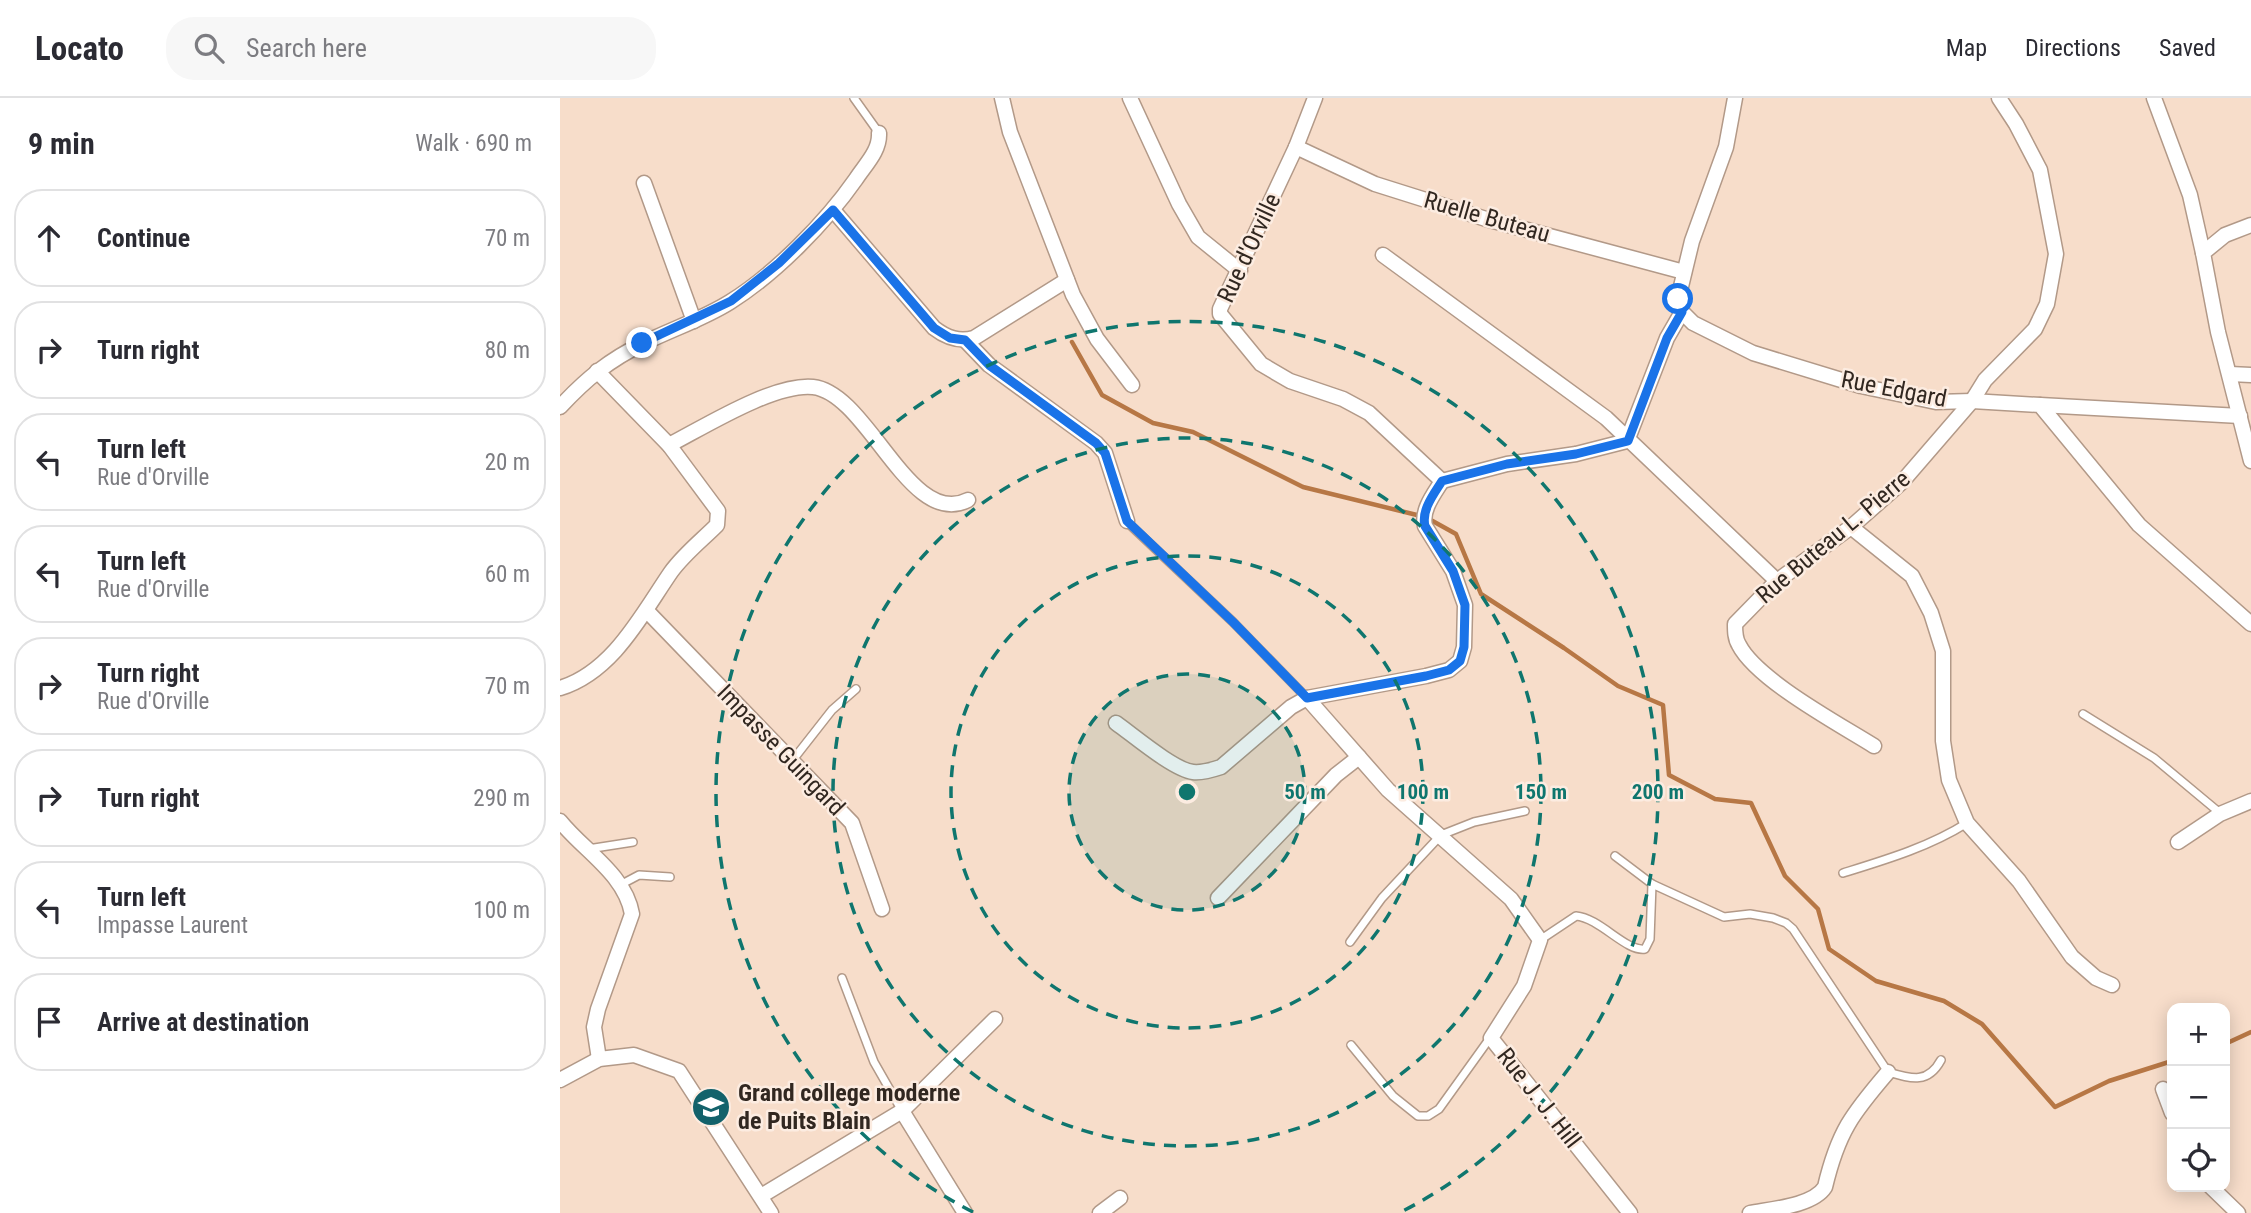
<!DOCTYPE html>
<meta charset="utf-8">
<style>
body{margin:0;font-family:"Roboto Condensed",sans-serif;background:#f7f7f7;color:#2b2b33}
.controls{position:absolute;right:21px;bottom:21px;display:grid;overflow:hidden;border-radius:14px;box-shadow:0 4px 18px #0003}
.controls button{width:63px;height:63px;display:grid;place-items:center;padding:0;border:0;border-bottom:2px solid #e1e1e2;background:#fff;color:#2b2b33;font:35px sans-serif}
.stop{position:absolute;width:21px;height:21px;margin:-16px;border:5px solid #1a73e8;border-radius:50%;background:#fff}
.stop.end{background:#1a73e8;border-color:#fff;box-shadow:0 2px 7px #0008}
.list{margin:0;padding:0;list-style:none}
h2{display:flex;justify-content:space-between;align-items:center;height:91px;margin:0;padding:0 28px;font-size:30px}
h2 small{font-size:23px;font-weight:400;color:#7c7c81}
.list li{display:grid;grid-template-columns:46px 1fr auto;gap:21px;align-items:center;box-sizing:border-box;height:98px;margin:0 14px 14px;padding:0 14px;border:2px solid #e1e1e2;border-radius:28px}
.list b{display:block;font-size:26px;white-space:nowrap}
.list p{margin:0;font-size:23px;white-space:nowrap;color:#7c7c81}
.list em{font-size:23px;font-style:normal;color:#7c7c81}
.icon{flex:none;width:38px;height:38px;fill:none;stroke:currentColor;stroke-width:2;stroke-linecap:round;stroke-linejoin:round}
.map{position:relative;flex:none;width:1691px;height:1115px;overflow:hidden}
header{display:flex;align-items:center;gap:42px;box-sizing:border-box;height:98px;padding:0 35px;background:#fff;border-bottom:2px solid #e1e1e2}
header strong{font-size:33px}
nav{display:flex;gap:38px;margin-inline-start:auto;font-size:24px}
.search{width:490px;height:63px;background:#f7f7f7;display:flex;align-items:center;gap:18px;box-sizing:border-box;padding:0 24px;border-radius:28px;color:#7c7c81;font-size:26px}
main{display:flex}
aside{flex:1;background:#fff}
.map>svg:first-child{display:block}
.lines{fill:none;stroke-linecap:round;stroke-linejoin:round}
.stream{stroke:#b77745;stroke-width:4.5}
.lane-casing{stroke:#b29988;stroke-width:10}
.street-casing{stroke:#b29988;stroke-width:17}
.lane{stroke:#fff;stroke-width:7}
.street{stroke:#fff;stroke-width:14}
.route{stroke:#1a73e8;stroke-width:9}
.ring{fill:none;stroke:#0f766e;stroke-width:3.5;stroke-dasharray:12 9}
.labels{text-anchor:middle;stroke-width:5;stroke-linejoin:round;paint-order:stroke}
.street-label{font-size:24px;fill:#312720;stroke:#fcece1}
.poi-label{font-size:24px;font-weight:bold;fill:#312720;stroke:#fcece1;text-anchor:start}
.centre{fill:#0f766e;stroke:#fcece1;stroke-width:3.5}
.ring-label{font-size:21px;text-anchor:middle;font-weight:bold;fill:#0f766e;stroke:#fcece1;stroke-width:5;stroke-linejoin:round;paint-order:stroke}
</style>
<header>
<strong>Locato</strong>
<div class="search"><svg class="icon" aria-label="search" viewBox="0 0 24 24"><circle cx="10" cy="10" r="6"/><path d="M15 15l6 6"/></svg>Search here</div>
<nav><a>Map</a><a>Directions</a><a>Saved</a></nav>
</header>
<main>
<aside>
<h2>9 min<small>Walk · 690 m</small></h2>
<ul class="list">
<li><svg class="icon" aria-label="ahead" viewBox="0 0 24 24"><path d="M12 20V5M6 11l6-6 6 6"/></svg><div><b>Continue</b></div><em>70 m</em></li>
<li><svg class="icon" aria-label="right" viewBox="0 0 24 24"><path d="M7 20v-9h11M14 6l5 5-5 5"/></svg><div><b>Turn right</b></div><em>80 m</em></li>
<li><svg class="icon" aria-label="left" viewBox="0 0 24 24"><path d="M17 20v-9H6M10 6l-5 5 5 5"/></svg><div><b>Turn left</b><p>Rue d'Orville</p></div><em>20 m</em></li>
<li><svg class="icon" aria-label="left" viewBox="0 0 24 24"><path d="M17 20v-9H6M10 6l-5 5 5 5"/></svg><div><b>Turn left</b><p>Rue d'Orville</p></div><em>60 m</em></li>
<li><svg class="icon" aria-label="right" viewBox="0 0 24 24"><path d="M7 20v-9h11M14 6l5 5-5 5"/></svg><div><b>Turn right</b><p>Rue d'Orville</p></div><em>70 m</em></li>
<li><svg class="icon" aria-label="right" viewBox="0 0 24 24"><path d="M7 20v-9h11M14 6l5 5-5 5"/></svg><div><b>Turn right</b></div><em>290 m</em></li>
<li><svg class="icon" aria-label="left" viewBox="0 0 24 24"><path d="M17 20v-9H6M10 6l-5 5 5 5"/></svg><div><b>Turn left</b><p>Impasse Laurent</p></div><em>100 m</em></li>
<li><svg class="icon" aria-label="arrive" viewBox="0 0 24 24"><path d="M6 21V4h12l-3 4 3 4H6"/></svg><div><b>Arrive at destination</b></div></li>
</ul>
</aside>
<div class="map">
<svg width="1691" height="1115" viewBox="0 0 1691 1115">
<rect width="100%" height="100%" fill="#f7ddca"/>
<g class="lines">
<g class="stream">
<polyline points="512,244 542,297 593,325 633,334 743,389 861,418"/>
<polyline points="869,421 896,436 921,496 1004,550 1058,588 1103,607 1109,677 1155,701 1191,705 1225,778 1258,811 1269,851 1316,883 1384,903 1422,926 1495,1009 1549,983 1612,963"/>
<polyline points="1665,946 1691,934"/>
</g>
<defs>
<g id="lane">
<polyline points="294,0 319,35"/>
<polyline points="567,424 673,524 747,600"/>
<polyline points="1523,616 1594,660 1660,715"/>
<polyline points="232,663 272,612 296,591"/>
<polyline points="28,751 73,744"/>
<polyline points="1055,758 1092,786"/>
<path d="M1283,775C1325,762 1369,749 1407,725"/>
<polyline points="62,786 79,777 110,779"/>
<path d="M980,842L1016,818C1040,820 1066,854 1085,851L1090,841L1092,786L1164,819L1190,816L1213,820L1226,825L1233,831L1328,974C1352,981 1368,986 1381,962"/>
<polyline points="790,844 822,800 881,737 914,724 965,713"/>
<polyline points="282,880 314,964 342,1013"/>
<polyline points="791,947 833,998 858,1018 868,1018 879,1011 930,940"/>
</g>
<g id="street">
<polyline points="442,0 450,34 513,197 537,241 572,287"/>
<polyline points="570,0 619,106 638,139 680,173"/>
<polyline points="1175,0 1166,49 1132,143 1118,201 1122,214 1133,225 1193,255 1301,288 1376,304 1412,303 1480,307 1579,427 1691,526"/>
<polyline points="1594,0 1630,97 1643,155"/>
<polyline points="736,49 815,86 926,121 1124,174"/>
<polyline points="84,85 134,223"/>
<path d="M273,112L374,230C387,240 399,244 414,240L507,182"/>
<polyline points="1691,127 1665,137 1643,155 1658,234 1691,363"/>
<polyline points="823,157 1046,320 1217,483"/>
<polyline points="405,242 429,267 536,345 545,355 567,423"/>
<polyline points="1670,276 1691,277"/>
<polyline points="1480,307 1680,318"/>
<path d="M0,309C26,281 49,262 84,245C112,231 143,221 170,204C215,176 266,124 296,81C305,67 320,53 319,35"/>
<path d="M109,347C144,329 214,285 253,289C308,295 350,432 408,402"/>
<polyline points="882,383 947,366 1016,356 1067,343 1107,240 1122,214"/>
<polyline points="1291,429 1352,478 1371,515 1383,553 1383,643 1389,682 1407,725 1459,783 1512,859 1536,880 1552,887"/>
<polyline points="87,513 292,725 322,811"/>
<path d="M0,590C53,574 82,516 111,474C124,456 142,442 157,427L158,413L109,347L37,273"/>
<polyline points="747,600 828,692 951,801 980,842 964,888 931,940 1070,1115"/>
<path d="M556,625C573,637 614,672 633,674C642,675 652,672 661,669L731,609L747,600L866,578L889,572L900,563L904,549L905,507L893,473L865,428C861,412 874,396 882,383L809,315L783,301L730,283L701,266L660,216V211L736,49L755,0"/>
<path d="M1314,648C1279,626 1197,582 1179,547C1175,541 1175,533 1175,526L1217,483L1291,429L1342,384L1412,303L1425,282L1475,231L1487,206L1496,156L1480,72L1456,26L1439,0"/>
<path d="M0,723C24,753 65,776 72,816L38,911L34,929L39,961"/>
<polyline points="1618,744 1660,716 1691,703"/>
<polyline points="658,800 776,677 799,659"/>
<polyline points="0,982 39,961 74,957 119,973 211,1115"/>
<polyline points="1603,991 1612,1015"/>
<polyline points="342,1013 405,1115"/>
<polyline points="1651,1089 1678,1115"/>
<polyline points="201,1098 342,1013 435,921"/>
<polyline points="540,1115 560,1100"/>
<path d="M1190,1115C1211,1111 1253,1108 1265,1089C1278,1034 1292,1016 1328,974"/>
</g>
</defs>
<use href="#lane" class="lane-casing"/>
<use href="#street" class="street-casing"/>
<use href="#lane" class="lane"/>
<use href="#street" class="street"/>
</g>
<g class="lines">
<path class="route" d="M82,245L171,203L219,165L273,112L374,230L390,240L405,242L429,267L536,345L545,355L567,423L673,524L747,600L866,578L889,572L900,563L904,549L905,507L893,473L865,428C861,412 874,396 882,383L947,366L1016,356L1068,343L1107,240L1122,214L1118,201"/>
</g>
<circle cx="627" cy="694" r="118" fill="#0f766e" fill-opacity=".12"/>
<g class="ring">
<circle cx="627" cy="694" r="118"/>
<circle cx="627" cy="694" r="236"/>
<circle cx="627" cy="694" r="354"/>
<path d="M413 1114A471 471 0 1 1 841 1114"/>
</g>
<defs>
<symbol id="university-disc" viewBox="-11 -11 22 22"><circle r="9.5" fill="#13626b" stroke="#fcece1"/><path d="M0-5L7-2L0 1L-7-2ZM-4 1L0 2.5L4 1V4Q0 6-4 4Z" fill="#fff"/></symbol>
</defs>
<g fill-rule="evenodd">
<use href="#university-disc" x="129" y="987" width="44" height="44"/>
</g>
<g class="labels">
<g class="street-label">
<text transform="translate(927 119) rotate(16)" y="8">Ruelle Buteau</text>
<text transform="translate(689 150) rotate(-65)" y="8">Rue d'Orville</text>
<text transform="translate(1334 291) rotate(11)" y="8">Rue Edgard</text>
<text transform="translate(1273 439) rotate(-40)" y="8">Rue Buteau L. Pierre</text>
<text transform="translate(221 652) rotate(46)" y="8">Impasse Guingard</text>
<text transform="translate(979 1000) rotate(52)" y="8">Rue J. J. Hill</text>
</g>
<g class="poi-label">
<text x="178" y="1003">Grand college moderne<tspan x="178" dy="28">de Puits Blain</tspan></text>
</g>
</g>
<circle cx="627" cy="694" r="10" class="centre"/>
<g class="ring-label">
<text x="745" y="701">50 m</text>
<text x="863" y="701">100 m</text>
<text x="981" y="701">150 m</text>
<text x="1098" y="701">200 m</text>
</g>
</svg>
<div class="controls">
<button>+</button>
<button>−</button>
<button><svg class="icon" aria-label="locate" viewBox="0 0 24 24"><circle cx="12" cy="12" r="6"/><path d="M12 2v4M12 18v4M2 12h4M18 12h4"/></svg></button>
</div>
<div class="stop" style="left:1118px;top:201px"></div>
<div class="stop end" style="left:82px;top:245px"></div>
</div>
</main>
